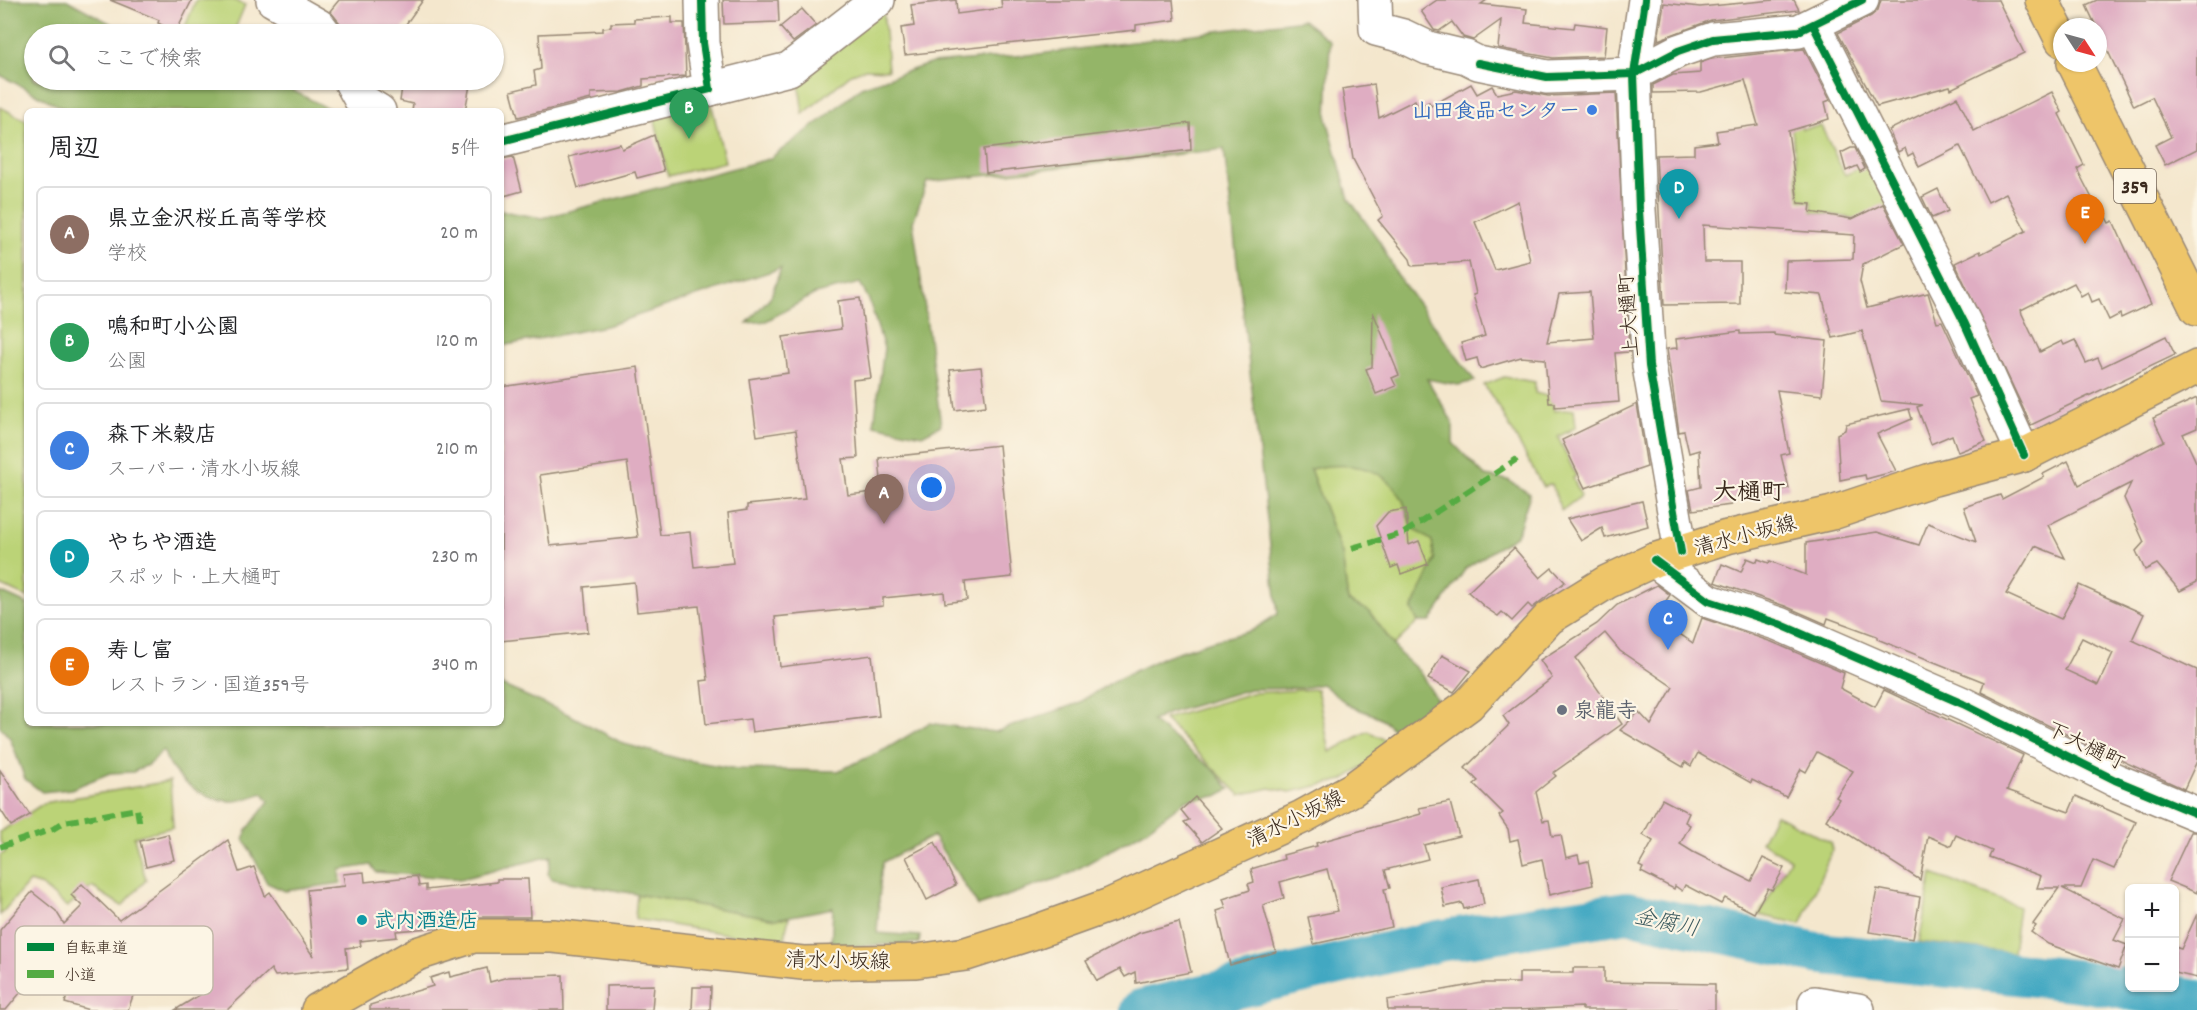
<!DOCTYPE html>
<html lang="ja">
<meta charset="utf-8">
<style>
body{margin:0;font-family:Dekko,"Klee One",sans-serif;background:#f2f2f2;color:#202124}
.controls{position:absolute;right:18px;bottom:18px;display:grid;overflow:hidden;border-radius:9px;box-shadow:0 2px 4px #0004}
.controls button{width:54px;height:54px;display:grid;place-items:center;padding:0;border:0;border-bottom:2px solid #e0e0e0;background:#fff;color:#202124;font:30px sans-serif}
.compass{position:absolute;left:2053px;top:18px;width:54px;height:54px;border-radius:50%;background:#fff;box-shadow:0 2px 4px #0004;rotate:126deg}
.you{position:absolute;left:932px;top:488px;width:21px;height:21px;margin:-15px;border:4px solid #fff;border-radius:50%;background:#1a73e8;box-shadow:0 0 0 9px #1a73e833}
.badge{display:grid;place-items:center;width:39px;height:39px;border-radius:50%;background:#b45309;color:#fff;font-size:20px;font-weight:700}
.pin{position:absolute;translate:-50% -50px;filter:drop-shadow(0 2px 3px #0008)}
.pin::after{content:'';position:absolute;top:32px;width:21px;height:18px;background:inherit;clip-path:polygon(0 0,100% 0,50% 100%)}
.list{margin:0;padding:0;list-style:none}
h2{display:flex;justify-content:space-between;align-items:center;height:78px;margin:0;padding:0 24px;font-size:26px}
h2 small{font-size:20px;font-weight:400;color:#757577}
.list li{display:grid;grid-template-columns:39px 1fr auto;gap:18px;align-items:center;box-sizing:border-box;height:96px;margin:0 12px 12px;padding:0 12px;border:2px solid #e0e0e0;border-radius:9px}
.list b{display:block;font-size:22px;white-space:nowrap}
.list p{margin:0;font-size:20px;white-space:nowrap;color:#757577}
.list em{font-size:20px;font-style:normal;color:#757577}
.icon{flex:none;width:33px;height:33px;fill:none;stroke:currentColor;stroke-width:2;stroke-linecap:round;stroke-linejoin:round}
.map{position:relative;flex:none;width:2197px;height:1010px;overflow:hidden}
.search{position:absolute;background:#fff;box-shadow:0 2px 4px #0004;left:24px;top:24px;width:480px;height:66px;display:flex;align-items:center;gap:15px;box-sizing:border-box;padding:0 21px;border-radius:33px;color:#757577;font-size:22px}
.panel{position:absolute;background:#fff;box-shadow:0 2px 4px #0004;left:24px;top:108px;width:480px;height:618px;border-radius:9px}
.map>svg:first-child{display:block}
.green{fill:#bbd377;stroke:#7b7e4a;stroke-width:1.5}
.forest{fill:#94b568;stroke:#687043;stroke-width:1.5}
.lines{fill:none;stroke-linecap:round;stroke-linejoin:round}
.river{stroke:#42a8c2;stroke-width:42}
.building{fill:#dfadc2;fill-rule:evenodd}
.minor-casing{stroke:#988876;stroke-width:36}
.major-casing{stroke:#988876;stroke-width:36}
.highway-casing{stroke:#988876;stroke-width:36}
.minor{stroke:#fff;stroke-width:33}
.major{stroke:#eec569;stroke-width:33}
.highway{stroke:#eec569;stroke-width:33}
.quiet{stroke:#55ab43;stroke-width:6;stroke-dasharray:12 6;stroke-linecap:butt}
.cycleway-casing{stroke:#fcf5e5;stroke-width:11}
.cycleway{stroke:#00873e;stroke-width:8}
.shop-dot{fill:#3f7fe0;stroke:#fcf5e5;stroke-width:2}
.worship-dot{fill:#6b7280;stroke:#fcf5e5;stroke-width:2}
.culture-dot{fill:#0f9aa8;stroke:#fcf5e5;stroke-width:2}
.labels{text-anchor:middle;stroke-width:4.5;stroke-linejoin:round;paint-order:stroke}
.shield{fill:#fcf5e5;stroke:#75675a;stroke-width:1.5}
.shield-label{font-size:20px;font-weight:bold;fill:#3b2a1e}
.shop-label{font-size:21px;font-weight:bold;fill:#366cbe;stroke:#fcf5e5;text-anchor:end}
.street-label{font-size:21px;fill:#3b2a1e;stroke:#fcf5e5}
.worship-label{font-size:21px;font-weight:bold;fill:#5b616d;stroke:#fcf5e5;text-anchor:start}
.culture-label{font-size:21px;font-weight:bold;fill:#0d838f;stroke:#fcf5e5;text-anchor:start}
.water-label{font-size:22px;font-style:italic;fill:#3e5c60;stroke:#fcf5e5}
.quarter-label{font-size:24px;font-weight:bold;fill:#3b2a1e;stroke:#fcf5e5}
.key{fill:#fcf5e5;stroke:#c2b8a9;stroke-width:1.5}
.key-label{font-size:16px;fill:#3b2a1e}
</style>
<div class="map">
<svg width="2197" height="1010" viewBox="0 0 2197 1010">
<rect width="100%" height="100%" fill="#fcf5e5"/>
<filter id="ink" filterUnits="userSpaceOnUse"><feTurbulence type="fractalNoise" baseFrequency=".0167" numOctaves="2"/><feDisplacementMap in="SourceGraphic" scale="12" xChannelSelector="R" yChannelSelector="G"/><feConvolveMatrix kernelMatrix="1 2 1 2 8 2 1 2 1" color-interpolation-filters="sRGB"/></filter>
<filter id="wash" filterUnits="userSpaceOnUse"><feTurbulence type="fractalNoise" baseFrequency=".008" numOctaves="4" result="noise"/><feDisplacementMap in="SourceGraphic" scale="24" xChannelSelector="R" yChannelSelector="G"/><feGaussianBlur stdDeviation="1.35" result="paint"/><feColorMatrix in="noise" values="0 0 0 0 0 0 0 0 0 0 0 0 0 0 0 0 0 1.4 0 .05"/><feComposite in="paint" operator="in"/></filter>
<g filter="url(#wash)">
<rect width="100%" height="100%" fill="#f4e7cd"/>
<g class="green">
<polygon points="196,0 233,0 245,5 233,34 182,34"/>
<polygon points="883,6 888,70 865,69 851,74 803,114 798,77"/>
<polygon points="711,102 725,162 668,176 654,116"/>
<polygon points="0,107 27,121 27,597 0,585"/>
<polygon points="1797,112 1802,129 1821,126 1845,175 1869,163 1891,206 1867,220 1812,212 1811,202 1800,200 1792,130 1787,115"/>
<polygon points="1504,377 1535,382 1535,393 1551,397 1554,411 1574,409 1576,427 1558,437 1576,476 1573,478 1581,496 1561,511 1552,484 1543,487 1499,407 1484,385"/>
<polygon points="1334,464 1362,467 1388,478 1402,498 1413,527 1432,541 1435,560 1412,610 1418,622 1394,645 1369,611 1348,601 1342,554 1310,469"/>
<polygon points="1317,689 1330,752 1368,731 1395,745 1343,780 1290,792 1270,788 1240,795 1164,719 1252,693"/>
<polygon points="170,781 173,827 134,837 146,880 122,906 92,887 67,907 42,886 29,882 0,915 0,855 6,852 0,841 0,832 44,803"/>
<polygon points="1775,814 1830,842 1832,850 1801,924 1759,915 1790,859 1761,842"/>
<polygon points="1932,874 2019,907 2013,953 1919,942"/>
<polygon points="637,894 776,919 789,917 783,943 635,919"/>
</g>
<g class="forest">
<polygon points="0,0 67,0 130,34 34,34 34,80 272,80 333,111 68,111 0,75"/>
<path d="M1303,20L1330,41L1327,119L1349,199L1380,242L1397,275L1475,381L1458,385L1427,379L1453,423V443L1485,476L1508,480L1530,494L1517,535L1466,568L1430,622H1418L1412,610L1435,560L1432,541C1427,537 1418,533 1413,527C1407,519 1407,506 1401,497C1381,463 1345,462 1310,469L1342,554L1348,601L1369,611L1399,653L1419,671L1440,705L1406,740L1379,717L1350,706L1322,684L1302,688L1250,689L1169,713L1152,721L1215,771L1230,789L1217,796L1186,800L1146,830L1067,875L978,906L933,836L883,862L881,871L877,933L920,936L919,943L831,947L833,908L776,919L552,879L548,874L551,856L461,879L376,872L371,865L340,870L341,883L285,891L267,883L244,839L247,830L269,801L263,793C254,796 241,802 231,801C201,800 172,778 163,750L150,764L133,772L110,773L71,789L42,792L25,779L10,738L0,727V592L27,604V723H501V685L570,715L624,744L680,759L737,769L838,771L886,749L929,723L995,732L1076,704L1114,681L1166,656L1212,641L1251,631L1278,614L1224,149L927,182L913,222L941,425L922,435L874,425L884,348L869,300L860,283L815,294L766,321L747,323L771,296L781,268L606,326L501,346V211L542,218L769,159L823,119L861,87L932,63L1039,54Z"/>
</g>
<g class="lines">
<polyline class="river" points="1141,1010 1438,941 1627,912 1816,953 2082,981 2197,1001"/>
</g>
<g id="blocks">
<g class="building">
<polygon points="110,0 192,0 176,32 158,23 159,20"/>
<polygon points="339,0 423,0 399,34 343,34 340,23 330,11"/>
<polygon points="723,0 778,0 779,22 724,24"/>
<polygon points="956,0 957,14 1002,8 1001,0 1173,0 1175,20 1136,25 1136,30 905,55 901,28 914,26 911,5"/>
<polygon points="1437,0 1487,0 1481,4 1527,9 1525,23 1574,28 1575,23 1607,27 1604,56 1553,58 1498,48 1501,20 1473,40 1463,37 1452,22 1439,31 1434,30 1421,11"/>
<polygon points="1774,0 1794,0 1799,10 1711,20 1658,40 1664,3 1700,7"/>
<polygon points="1881,0 1998,0 2024,53 1951,89 1950,86 1877,106 1838,33 1871,16 1878,10"/>
<polygon points="2097,0 2197,0 2197,149 2165,165 2155,145 2171,137 2152,97 2134,106 2086,5"/>
<polygon points="802,9 816,25 793,42 780,27"/>
<polygon points="672,17 672,23 684,23 686,76 643,79 643,86 622,92 591,93 591,99 518,117 511,91 536,85 534,71 541,69 539,34 603,31 603,28 611,27 611,23 634,22 634,19"/>
<polygon points="1804,49 1830,100 1825,102 1829,119 1788,131 1798,203 1811,204 1810,212 1852,219 1883,204 1904,244 1863,264 1860,281 1867,308 1928,293 1937,322 1942,321 1977,396 1969,399 1986,441 1958,452 1952,435 1931,444 1917,407 1923,405 1881,401 1862,331 1833,338 1822,295 1785,292 1786,261 1853,259 1854,235 1703,225 1704,262 1740,262 1740,304 1664,305 1656,155 1694,154 1694,145 1718,142 1716,131 1758,125 1745,80 1701,92 1653,93 1653,85 1673,75 1700,73 1700,63 1711,59"/>
<polygon points="403,80 471,80 465,111 412,111 413,104 400,101"/>
<path d="M1374,84L1379,118L1415,100L1418,107L1429,102L1431,106L1471,84L1477,94L1492,86L1497,94L1516,90L1548,96L1616,93L1629,352L1615,353L1619,402L1555,407V403H1549L1545,359L1521,357L1480,369L1477,358L1466,361L1461,343L1485,336L1473,295L1476,294L1469,262L1412,266L1410,259L1378,220L1383,216L1353,159L1342,89ZM1518,201L1530,261L1495,270L1475,222ZM1590,292L1594,338L1547,342L1559,294Z"/>
<polygon points="2052,92 2062,112 2059,114 2084,165 2077,169 2096,206 2099,204 2109,223 2113,221 2151,304 2121,318 2120,314 2109,320 2099,299 2092,302 2088,292 2081,296 2074,283 2021,310 2022,314 2040,352 2062,341 2064,345 2075,340 2086,363 2098,358 2102,367 2166,336 2175,355 2059,410 2060,411 2031,425 1955,263 1980,251 1981,254 2026,231 2006,193 1988,202 1960,146 1919,167 1913,153 1908,156 1905,148 1898,152 1889,130 1957,97 1974,131"/>
<polygon points="1190,123 1191,150 986,173 984,149"/>
<polygon points="654,135 664,171 637,178 635,172 578,188 569,157 620,144 622,149"/>
<polygon points="1851,148 1855,148 1865,169 1860,172 1857,166 1846,171 1841,153"/>
<polygon points="513,157 522,191 504,196 501,183 501,159"/>
<polygon points="1938,189 1948,211 1932,218 1922,197"/>
<path d="M860,298L871,378L853,380L858,458L843,459L848,495L882,491L879,458L999,445L1012,577L965,582L967,600L945,603L944,592L883,598V606L775,617L780,667L872,655L879,716L752,732L750,719L706,724L701,681L708,680L699,606L637,612L634,582L584,587L588,632L501,641V387L638,367L660,535L690,532L694,567L733,563L728,513L747,510V505L805,499L796,430L757,436L749,379L788,373L783,337L841,329L838,301ZM627,462L638,537L550,546L540,475Z"/>
<polygon points="1373,312 1399,375 1392,378 1396,386 1376,394 1366,369 1372,367"/>
<polygon points="1740,331 1740,334 1774,333 1774,335 1827,341 1822,395 1777,390 1789,453 1781,455 1789,488 1748,498 1751,489 1744,485 1731,505 1693,510 1689,490 1701,487 1699,450 1689,453 1684,431 1679,432 1667,349 1677,348 1676,339"/>
<polygon points="981,367 986,406 955,410 950,370"/>
<path d="M2197,398V428L2183,434L2197,464V582L2180,591L2157,564L2145,570L2136,551L2144,542L2124,498L2131,483L2048,525L2065,558L2035,546L2006,594L2061,619L2079,585L2144,614L2132,640L2197,670V761L2184,789L2092,747L1981,692L1984,682L1877,639V636L1828,618L1826,624L1785,606L1715,582L1722,564L1741,572L1747,558L1757,562L1758,559L1769,563L1770,561L1806,575V543L1877,532L1919,545L1928,523L1976,542L1964,507L2000,495L2002,499L2044,477L2043,474L2068,461L2079,485L2164,441L2153,418ZM2082,638L2113,653L2098,685L2065,670Z"/>
<polygon points="1637,404 1647,467 1585,488 1562,440"/>
<polygon points="1909,409 1912,419 1877,434 1896,471 1866,479 1865,475 1840,480 1837,434 1845,430 1846,424"/>
<polygon points="1642,501 1648,526 1605,538 1602,528 1581,541 1567,519"/>
<polygon points="1406,509 1409,545 1419,541 1428,564 1401,574 1398,565 1391,568 1376,526 1388,512"/>
<polygon points="1514,548 1540,578 1552,568 1565,582 1532,608 1528,604 1512,621 1502,612 1498,616 1486,608 1468,592"/>
<polygon points="1657,585 1670,595 1655,617 1693,643 1702,618 1772,642 1844,673 1840,688 1875,707 1884,690 2023,755 2007,790 2069,812 2076,796 2136,822 2114,869 2093,860 2081,888 2062,888 2125,919 2114,940 2127,945 2118,969 2048,944 2031,932 2036,926 2033,924 2059,888 2037,888 2041,876 1989,857 1992,851 1956,835 1951,846 1928,836 1920,880 1826,820 1839,799 1836,797 1853,771 1817,752 1806,772 1801,769 1786,797 1752,780 1751,783 1698,753 1691,766 1685,762 1683,767 1620,730 1639,712 1651,725 1673,687 1620,651 1605,633 1576,658 1622,724 1553,773 1556,776 1536,792 1543,821 1549,820 1552,836 1561,835 1566,858 1578,855 1580,863 1588,861 1593,885 1549,895 1542,859 1523,864 1518,839 1510,841 1508,829 1499,816 1503,813 1474,784 1478,781 1465,768 1509,725 1503,716 1552,678 1540,660 1597,624 1617,605"/>
<polygon points="1442,655 1471,671 1454,692 1428,679"/>
<polygon points="0,770 30,815 11,826 0,809"/>
<polygon points="1195,797 1222,828 1202,842 1184,822 1189,820 1181,810"/>
<polygon points="1662,799 1689,813 1685,822 1690,825 1680,844 1693,852 1751,881 1763,858 1784,868 1772,890 1768,888 1754,913 1725,898 1721,904 1685,885 1682,891 1675,886 1674,889 1641,872 1643,868 1639,866 1653,841 1643,835"/>
<polygon points="1450,802 1459,836 1424,845 1428,859 1385,870 1390,888 1384,889 1392,927 1314,944 1308,917 1338,911 1327,869 1280,882 1284,898 1263,905 1276,952 1230,965 1217,911 1226,908 1223,899 1250,890 1248,884 1254,882 1251,869 1284,859 1283,855 1317,846 1316,843 1421,814 1419,808"/>
<polygon points="2191,832 2197,832 2197,893 2168,881"/>
<polygon points="168,834 174,860 146,867 140,841"/>
<polygon points="228,840 239,872 254,867 265,896 270,892 313,956 307,890 345,886 343,874 364,872 365,882 417,876 419,886 426,885 426,890 497,882 497,879 528,879 530,917 473,917 441,927 396,931 397,937 360,941 361,946 346,948 348,968 275,976 271,969 227,1010 175,1010 206,991 197,981 205,974 180,947 147,977 106,932 71,968 136,987 128,1010 89,1010 65,1003 67,995 40,969 6,1010 0,1010 0,930 32,892 56,911 64,924 82,906 71,895 82,884 119,920"/>
<polygon points="935,842 956,885 927,900 906,857"/>
<polygon points="1479,879 1484,904 1464,909 1462,903 1445,907 1441,887"/>
<polygon points="1877,889 1920,897 1913,939 1869,932"/>
<polygon points="2197,914 2197,978 2175,973 2175,947 2181,949"/>
<polygon points="1179,922 1191,972 1136,983 1135,972 1125,977 1120,969 1097,981 1086,961 1139,933"/>
<polygon points="487,968 490,982 508,977 563,975 564,1010 370,1010 370,1005 433,986 430,978 449,972 450,977"/>
<polygon points="1573,968 1604,968 1604,982 1715,984 1715,1010 1582,1010 1582,1007 1515,1010 1388,1010 1387,1000 1482,983 1519,983 1519,973 1573,973"/>
<polygon points="654,985 652,1010 606,1010 606,986"/>
<polygon points="693,987 711,987 710,1010 692,1010"/>
</g>
</g>
</g>
<g filter="url(#ink)">
<use href="#blocks" fill-opacity="0" stroke="#988876" stroke-width="1.5"/>
<g class="lines">
<defs>
<g id="minor">
<polyline points="273,0 319,26 325,34"/>
<polyline points="1375,0 1376,29 1403,36 1428,48 1466,57 1478,63 1547,77 1634,74 1678,51 1713,39 1799,31 1862,0"/>
<polyline points="1645,0 1634,74 1639,210 1649,366 1681,552"/>
<polyline points="1813,25 1964,322 2024,455"/>
<polyline points="350,80 361,100 379,111"/>
<polyline points="710,89 789,69 878,0"/>
<polyline points="501,141 710,89 703,43 702,0"/>
<polyline points="1654,560 1709,601 1779,624 1963,704 2115,780 2197,814"/>
<polyline points="1815,1010 1815,1003 1858,1010"/>
</g>
<polyline id="major" points="318,1010 417,954 473,936 553,936 803,963 916,961 966,954 1035,932 1110,905 1302,817 1353,789 1468,705 1549,618 1607,582 1654,560 1727,537 1832,513 1934,479 2024,455 2197,367"/>
<g id="highway">
<polyline points="2042,0 2062,40"/>
<polyline points="2074,63 2197,309"/>
</g>
</defs>
<use href="#minor" class="minor-casing"/>
<use href="#major" class="major-casing"/>
<use href="#highway" class="highway-casing"/>
<use href="#minor" class="minor"/>
<use href="#major" class="major"/>
<use href="#highway" class="highway"/>
<g class="quiet">
<polyline points="1352,548 1404,533 1517,459"/>
<polyline points="0,847 53,829 64,822 137,809 140,826"/>
</g>
<defs>
<g id="cycleway">
<polyline points="1645,0 1634,74 1639,210 1649,366 1681,552"/>
<polyline points="1813,25 1964,322 2024,455"/>
<polyline points="1478,63 1547,77 1634,74 1678,51 1713,39 1799,31 1862,0"/>
<polyline points="501,141 710,89 703,43 702,0"/>
<polyline points="1654,560 1709,601 1779,624 1963,704 2115,780 2197,814"/>
</g>
</defs>
<use href="#cycleway" class="cycleway-casing"/>
<use href="#cycleway" class="cycleway"/>
</g>
</g>
<circle class="shop-dot" cx="1592" cy="110" r="6"/>
<circle class="worship-dot" cx="1562" cy="710" r="6"/>
<circle class="culture-dot" cx="362" cy="920" r="6"/>
<g class="labels">
<rect class="shield" x="2114" y="169" width="42" height="34" rx="4.5"/>
<g class="shield-label">
<text x="2135" y="193">359</text>
</g>
<g class="shop-label">
<text x="1580" y="117">山田食品センター</text>
</g>
<g class="street-label">
<text transform="translate(1628 315) rotate(-94)" y="7">上大樋町</text>
<text transform="translate(1745 535) rotate(-15)" y="7">清水小坂線</text>
<text transform="translate(2086 745) rotate(26)" y="7">下大樋町</text>
<text transform="translate(1295 818) rotate(-26)" y="7">清水小坂線</text>
<text transform="translate(838 960) rotate(1)" y="7">清水小坂線</text>
</g>
<g class="worship-label">
<text x="1574" y="717">泉龍寺</text>
</g>
<g class="culture-label">
<text x="374" y="927">武内酒造店</text>
</g>
<g class="water-label">
<text transform="translate(1667 921) rotate(12)" y="8">金腐川</text>
</g>
<g class="quarter-label">
<text x="1749" y="499">大樋町</text>
</g>
</g>
<rect x="15" y="926" width="198" height="69" rx="9" class="key"/>
<rect x="27" y="943" width="27" height="8" fill="#00873e"/>
<rect x="27" y="970" width="27" height="8" fill="#55ab43"/>
<g class="key-label">
<text x="64" y="953">自転車道</text>
<text x="64" y="980">小道</text>
</g>
</svg>
<div class="controls">
<button>+</button>
<button>−</button>
</div>
<svg class="compass" viewBox="-18 -18 36 36"><path d="M0-13l5 13h-10z" fill="#e53935"/><path d="M0 13l5-13h-10z" fill="#757577"/></svg>
<div class="you"></div>
<div class="pin badge" style="left:884px;top:524px;background:#8d6e63">A</div>
<div class="pin badge" style="left:689px;top:139px;background:#2e9e5b">B</div>
<div class="pin badge" style="left:1668px;top:650px;background:#3f7fe0">C</div>
<div class="pin badge" style="left:1679px;top:219px;background:#0f9aa8">D</div>
<div class="pin badge" style="left:2085px;top:244px;background:#e8710a">E</div>
<div class="search"><svg class="icon" aria-label="search" viewBox="0 0 24 24"><circle cx="10" cy="10" r="6"/><path d="M15 15l6 6"/></svg>ここで検索</div>
<section class="panel">
<h2>周辺<small>5件</small></h2>
<ul class="list">
<li><span class="badge" style="background:#8d6e63">A</span><div><b>県立金沢桜丘高等学校</b><p>学校</p></div><em>20 m</em></li>
<li><span class="badge" style="background:#2e9e5b">B</span><div><b>鳴和町小公園</b><p>公園</p></div><em>120 m</em></li>
<li><span class="badge" style="background:#3f7fe0">C</span><div><b>森下米穀店</b><p>スーパー · 清水小坂線</p></div><em>210 m</em></li>
<li><span class="badge" style="background:#0f9aa8">D</span><div><b>やちや酒造</b><p>スポット · 上大樋町</p></div><em>230 m</em></li>
<li><span class="badge" style="background:#e8710a">E</span><div><b>寿し富</b><p>レストラン · 国道359号</p></div><em>340 m</em></li>
</ul>
</section>
</div>
